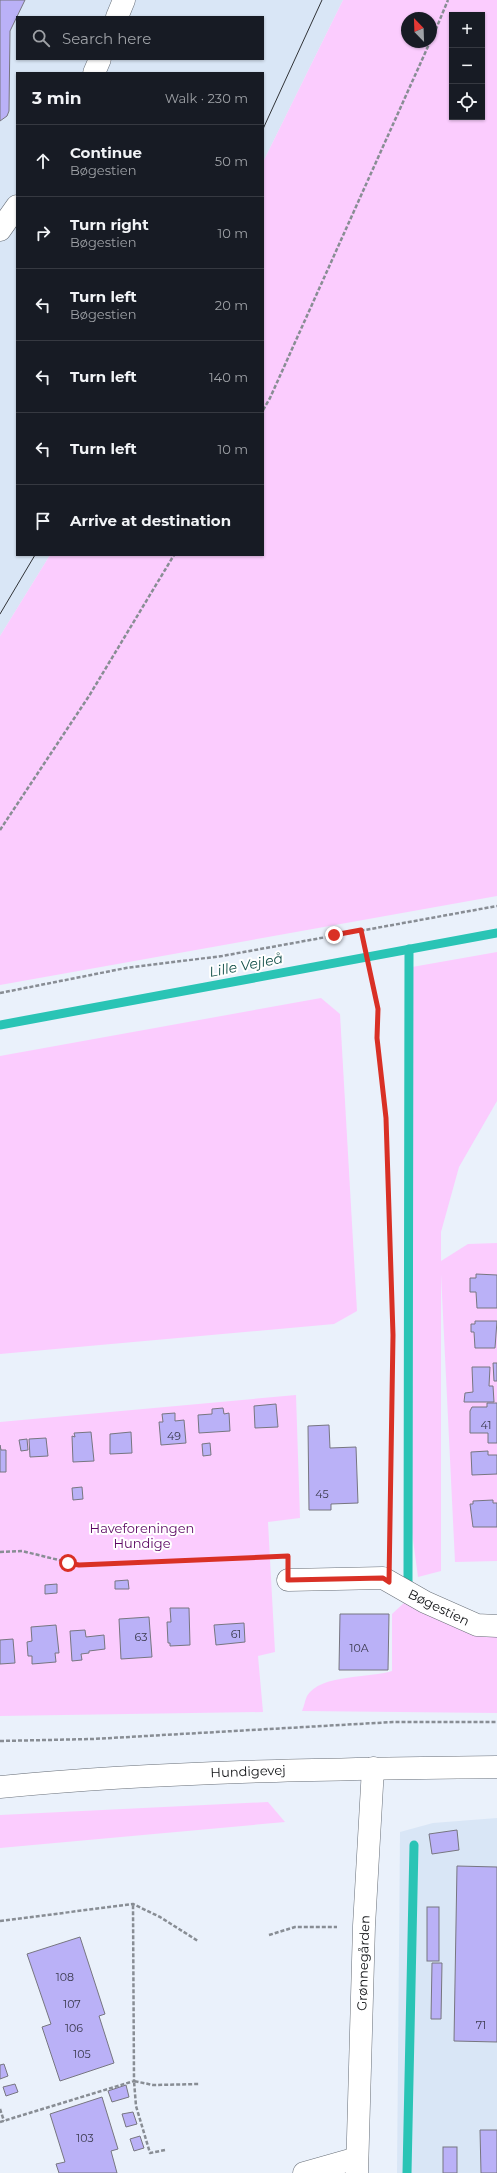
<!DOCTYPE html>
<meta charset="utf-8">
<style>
body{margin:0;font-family:Montserrat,sans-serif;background:#20242c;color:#f1f3f6}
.controls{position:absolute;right:12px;top:12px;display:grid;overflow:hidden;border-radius:0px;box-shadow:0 1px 3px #0004}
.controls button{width:36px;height:36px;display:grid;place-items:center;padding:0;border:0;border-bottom:1px solid #363941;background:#171b24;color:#f1f3f6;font:20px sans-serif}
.compass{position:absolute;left:401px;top:12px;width:36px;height:36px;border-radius:50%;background:#171b24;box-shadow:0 1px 3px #0004;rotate:337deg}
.stop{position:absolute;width:12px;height:12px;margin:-9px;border:3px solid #d93025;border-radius:50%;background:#fff}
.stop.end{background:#d93025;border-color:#fff;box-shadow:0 1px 4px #0008}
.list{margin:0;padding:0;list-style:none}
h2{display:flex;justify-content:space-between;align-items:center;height:52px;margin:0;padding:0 16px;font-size:17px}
h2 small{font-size:13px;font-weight:400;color:#9ea1a6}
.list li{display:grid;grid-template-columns:26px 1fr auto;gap:12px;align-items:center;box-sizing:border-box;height:72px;padding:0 16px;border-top:1px solid #363941}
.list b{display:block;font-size:15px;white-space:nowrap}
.list p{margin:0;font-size:13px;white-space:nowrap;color:#9ea1a6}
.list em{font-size:13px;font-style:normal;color:#9ea1a6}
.icon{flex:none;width:22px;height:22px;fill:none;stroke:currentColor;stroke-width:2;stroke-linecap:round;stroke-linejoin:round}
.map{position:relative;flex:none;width:497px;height:2173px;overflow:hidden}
.search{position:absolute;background:#171b24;box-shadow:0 1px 3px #0004;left:16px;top:16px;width:248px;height:44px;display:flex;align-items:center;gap:10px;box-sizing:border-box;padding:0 14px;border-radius:0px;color:#9ea1a6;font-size:15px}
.panel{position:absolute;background:#171b24;box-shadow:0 1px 3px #0004;left:16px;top:72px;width:248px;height:484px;border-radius:0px}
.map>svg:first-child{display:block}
.built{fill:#d9e6f6;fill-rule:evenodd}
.green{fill:#fbccfe;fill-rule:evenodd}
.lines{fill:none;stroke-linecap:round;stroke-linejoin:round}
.stream{stroke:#2ac4b5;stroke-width:9}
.building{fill:#bab1f7;stroke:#777680}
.minor-casing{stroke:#686f78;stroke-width:23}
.path{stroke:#888d94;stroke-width:2.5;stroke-dasharray:4 2;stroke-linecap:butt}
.minor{stroke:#fff;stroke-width:22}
.tram{stroke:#303337;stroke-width:1}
.route{stroke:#d93025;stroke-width:5}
.labels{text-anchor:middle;stroke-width:4;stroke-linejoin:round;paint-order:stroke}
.number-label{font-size:11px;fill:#3a394d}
.park-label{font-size:13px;fill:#5b0662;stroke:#fff}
.street-label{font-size:13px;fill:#0f1114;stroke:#fff}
.water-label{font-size:14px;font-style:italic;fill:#17534d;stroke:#fff}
</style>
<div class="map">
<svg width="497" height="2173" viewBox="0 0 497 2173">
<rect width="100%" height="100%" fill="#eaf1fb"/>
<g class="built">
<path d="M0,0H343L263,162V73H17V555H50L0,636ZM17,17H263V59H17Z"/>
<polygon points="497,1818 497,2173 397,2173 400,1832 433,1823"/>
</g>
<g class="green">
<path d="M343,0H497V896L0,985V636L50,555H263V162ZM452,15H482V117H452ZM407,18H431V42H407Z"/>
<polygon points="497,952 497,1101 459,1167 441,1232 441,1261 468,1244 497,1243 497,1561 455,1562 441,1274 441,1571 418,1577 411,1525 412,967"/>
<polygon points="321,998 340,1014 357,1311 334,1324 0,1354 0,1056"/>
<polygon points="296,1395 300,1518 268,1522 275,1652 258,1656 263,1712 0,1716 0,1422"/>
<path d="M405,1602L497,1629V1713L302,1711C304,1707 305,1700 307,1696C320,1674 371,1678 392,1671V1614Z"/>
<polygon points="268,1802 285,1822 0,1848 0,1815"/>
</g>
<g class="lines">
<g class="stream">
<polyline points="0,1025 497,933"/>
<polyline points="408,1582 409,949"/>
<polyline points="407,2173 414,1845"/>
</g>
</g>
<g class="building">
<polygon points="0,0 25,0 10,31 9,111 7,116 0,121"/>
<polygon points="476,1274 497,1275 497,1308 477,1308 476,1292 470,1292 470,1278 476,1278"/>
<polygon points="475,1321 497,1321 495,1348 475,1348 474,1332 471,1332 471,1324 475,1324"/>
<polygon points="493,1363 497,1363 497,1381 494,1381"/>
<polygon points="472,1367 490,1367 489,1386 493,1386 494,1402 464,1402 465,1393 473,1392"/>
<polygon points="487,1403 497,1403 497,1443 488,1443 488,1433 470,1433 470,1411 472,1407 487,1407"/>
<polygon points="276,1404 278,1427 255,1428 254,1406"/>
<polygon points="223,1408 224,1414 229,1413 230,1431 199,1433 198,1415 212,1414 212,1409"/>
<polygon points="175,1413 175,1421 184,1420 186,1443 161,1445 159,1422 163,1422 162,1414"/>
<polygon points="329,1425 330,1448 356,1447 358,1503 331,1504 331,1510 309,1510 308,1426"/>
<polygon points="91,1432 94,1461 73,1462 72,1436 75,1437 74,1433"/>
<polygon points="131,1432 132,1453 110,1454 110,1434"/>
<polygon points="46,1438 48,1456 30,1457 29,1439"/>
<polygon points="27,1439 28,1450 21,1451 19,1440"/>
<polygon points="210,1443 211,1455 203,1456 202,1444"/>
<polygon points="0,1445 1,1450 6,1450 6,1472 0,1472"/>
<polygon points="488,1451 488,1455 497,1455 497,1474 472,1475 471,1452"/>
<polygon points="82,1487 83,1499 73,1500 72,1488"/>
<polygon points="493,1500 493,1503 497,1503 497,1527 473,1527 470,1504 473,1504 473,1501"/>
<polygon points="128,1580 129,1589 115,1589 115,1581"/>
<polygon points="57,1584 57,1593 45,1594 45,1585"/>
<polygon points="170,1608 189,1608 190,1645 170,1646 170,1643 168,1643 167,1622 171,1622"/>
<polygon points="340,1614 389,1614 388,1670 339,1670"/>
<polygon points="149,1617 152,1657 121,1659 119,1619"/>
<polygon points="244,1623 245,1642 216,1645 214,1625"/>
<polygon points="56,1625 59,1653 55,1653 56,1662 32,1664 32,1656 28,1656 27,1642 32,1641 31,1627"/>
<polygon points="85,1630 86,1637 104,1635 105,1649 89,1651 89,1653 81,1654 82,1660 72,1661 70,1631"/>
<polygon points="13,1639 15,1663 0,1664 0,1640"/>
<polygon points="457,1830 459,1850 432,1854 429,1834"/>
<polygon points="457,1866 497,1867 497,2042 454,2041"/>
<rect x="427" y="1907" width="12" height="54"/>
<polygon points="80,1937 105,2014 99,2016 114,2063 60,2081 42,2027 51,2024 27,1954"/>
<polygon points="432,1963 442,1963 441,2019 431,2019"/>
<polygon points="4,2064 8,2076 0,2079 0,2065"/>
<polygon points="15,2084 18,2092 6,2096 3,2087"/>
<polygon points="126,2085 129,2097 112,2102 108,2091"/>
<polygon points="102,2097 118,2149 111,2151 117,2173 59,2173 56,2164 65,2162 50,2114"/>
<polygon points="133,2112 137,2124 126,2127 122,2114"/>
<polygon points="480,2130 497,2130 497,2173 481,2173"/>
<polygon points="140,2136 144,2148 134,2151 130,2139"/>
<rect x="443" y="2147" width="14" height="26"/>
</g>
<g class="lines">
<defs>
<g id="minor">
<polyline points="117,17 124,0"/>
<polyline points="94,73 100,59"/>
<polyline points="0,230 17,206"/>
<polyline points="288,1580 383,1578 425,1602 477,1625 497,1626"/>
<path d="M0,1787C165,1771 331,1769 497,1767"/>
<polyline points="304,2173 357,2158"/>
<polyline points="357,2173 364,1926 373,1768"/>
</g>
</defs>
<use href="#minor" class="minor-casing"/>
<g class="path">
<polyline points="431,41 448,0"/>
<polyline points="263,410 270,398 430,42"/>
<polyline points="0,830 89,696 174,555"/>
<polyline points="361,930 378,1009 377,1038 386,1118 393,1335 390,1553"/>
<polyline points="0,993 126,968 222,956 497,906"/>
<polyline points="0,1552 22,1551 79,1565 274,1557"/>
<polyline points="0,1741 93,1739 393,1722 497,1722"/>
<polyline points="0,1921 133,1904 160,1917 198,1941"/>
<polyline points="269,1935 295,1927 337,1927"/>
<polyline points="0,2109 4,2121"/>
<polyline points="0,2122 134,2081 133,1904"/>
<polyline points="165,2150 150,2153 136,2106 134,2081 153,2085 200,2084"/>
</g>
<use href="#minor" class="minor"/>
<g class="tram">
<polyline points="263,129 322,0"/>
<polyline points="0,614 35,555"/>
</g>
</g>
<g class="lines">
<polyline class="route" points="68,1563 79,1565 288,1556 288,1580 383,1578 389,1582 393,1335 386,1118 377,1038 378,1009 361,930 334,935"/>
</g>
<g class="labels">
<g class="number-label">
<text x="486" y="1429">41</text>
<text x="174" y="1440">49</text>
<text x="322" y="1498">45</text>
<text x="236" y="1638">61</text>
<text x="141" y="1641">63</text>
<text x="359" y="1652">10A</text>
<text x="65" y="1981">108</text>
<text x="72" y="2008">107</text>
<text x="481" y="2029">71</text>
<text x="74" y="2032">106</text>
<text x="82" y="2058">105</text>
<text x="85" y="2142">103</text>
</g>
<g class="park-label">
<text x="142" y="1533">Haveforeningen<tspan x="142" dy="15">Hundige</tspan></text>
</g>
<g class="street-label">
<text transform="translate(439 1607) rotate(26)" y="5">Bøgestien</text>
<text transform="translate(248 1771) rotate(-2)" y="5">Hundigevej</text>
<text transform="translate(363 1963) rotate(-88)" y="5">Grønnegården</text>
</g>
<g class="water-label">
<text transform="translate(246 965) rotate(-11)" y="5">Lille Vejleå</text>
</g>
</g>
</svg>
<div class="controls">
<button>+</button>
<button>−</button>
<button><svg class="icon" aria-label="locate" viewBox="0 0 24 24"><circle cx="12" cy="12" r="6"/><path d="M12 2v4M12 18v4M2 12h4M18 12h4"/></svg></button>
</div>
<svg class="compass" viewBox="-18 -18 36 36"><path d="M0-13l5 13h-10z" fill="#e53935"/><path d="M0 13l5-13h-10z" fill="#9ea1a6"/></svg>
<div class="stop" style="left:68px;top:1563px"></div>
<div class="stop end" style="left:334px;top:935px"></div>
<div class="search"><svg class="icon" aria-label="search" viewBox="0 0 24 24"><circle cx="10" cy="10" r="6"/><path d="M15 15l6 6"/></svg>Search here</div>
<section class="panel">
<h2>3 min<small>Walk · 230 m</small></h2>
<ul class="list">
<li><svg class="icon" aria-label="ahead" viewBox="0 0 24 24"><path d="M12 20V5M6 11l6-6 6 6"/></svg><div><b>Continue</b><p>Bøgestien</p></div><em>50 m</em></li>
<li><svg class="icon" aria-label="right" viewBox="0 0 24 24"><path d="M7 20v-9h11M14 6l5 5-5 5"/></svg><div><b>Turn right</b><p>Bøgestien</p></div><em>10 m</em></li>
<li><svg class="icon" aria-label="left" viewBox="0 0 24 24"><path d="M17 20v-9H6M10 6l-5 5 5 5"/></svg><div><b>Turn left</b><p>Bøgestien</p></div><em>20 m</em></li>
<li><svg class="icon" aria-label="left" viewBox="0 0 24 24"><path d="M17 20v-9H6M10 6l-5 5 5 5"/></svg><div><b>Turn left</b></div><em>140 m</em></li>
<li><svg class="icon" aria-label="left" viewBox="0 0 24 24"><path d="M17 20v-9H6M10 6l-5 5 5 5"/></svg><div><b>Turn left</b></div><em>10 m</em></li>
<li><svg class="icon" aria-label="arrive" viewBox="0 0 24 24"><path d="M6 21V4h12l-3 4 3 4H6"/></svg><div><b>Arrive at destination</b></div></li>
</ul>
</section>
</div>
